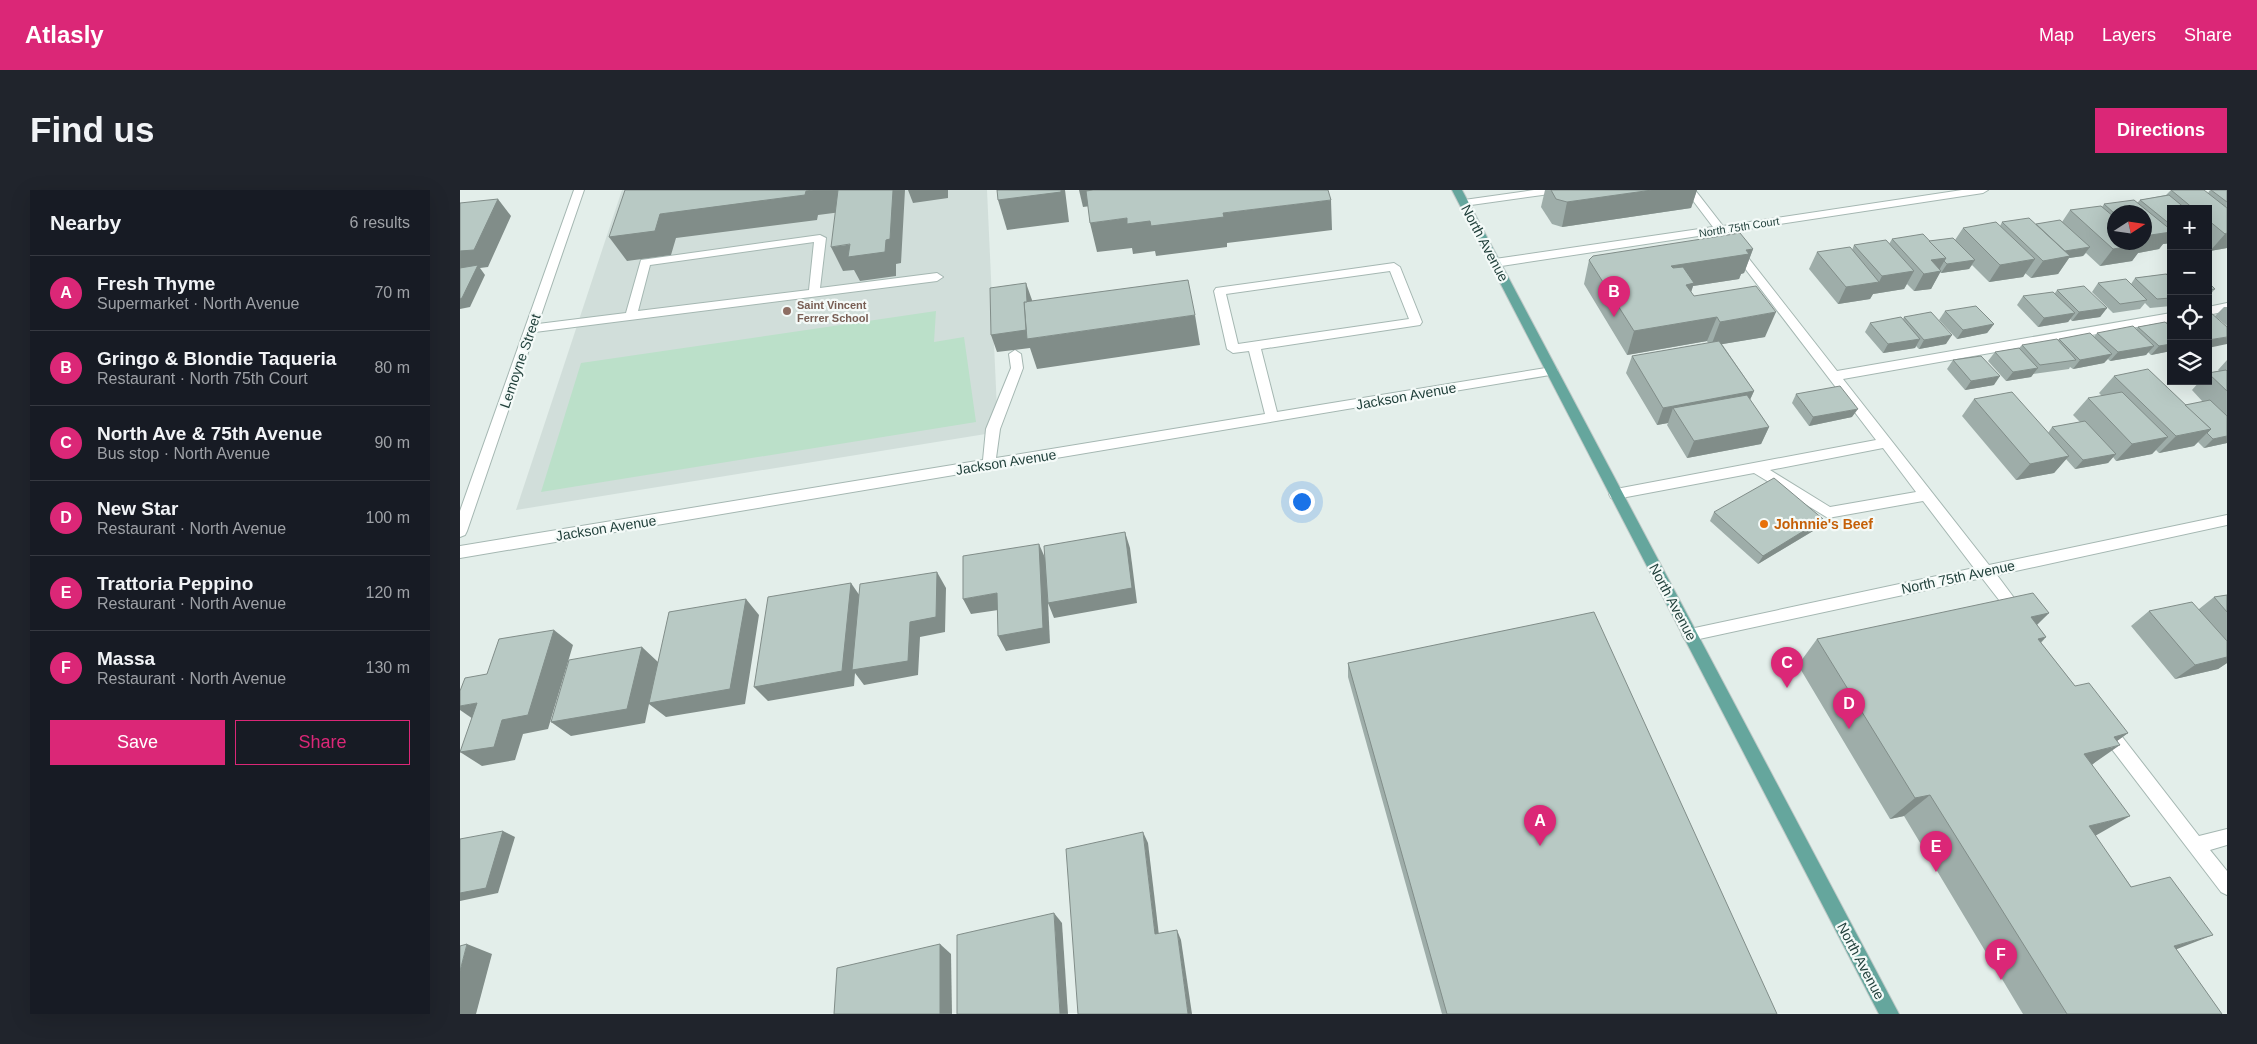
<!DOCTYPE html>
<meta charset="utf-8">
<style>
body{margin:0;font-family:Helvetica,sans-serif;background:#20242c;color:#f1f3f6}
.controls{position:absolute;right:15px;top:15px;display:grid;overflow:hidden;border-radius:0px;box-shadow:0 5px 20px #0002}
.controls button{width:45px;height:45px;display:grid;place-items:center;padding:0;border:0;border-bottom:1px solid #363941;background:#171b24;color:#f1f3f6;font:25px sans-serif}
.compass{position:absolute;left:1647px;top:15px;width:45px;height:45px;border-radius:50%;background:#171b24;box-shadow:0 5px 20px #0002;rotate:78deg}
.you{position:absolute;left:841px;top:311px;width:18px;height:18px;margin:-12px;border:4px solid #fff;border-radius:50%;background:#1a73e8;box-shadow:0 0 0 8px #1a73e833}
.badge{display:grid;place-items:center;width:32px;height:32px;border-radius:50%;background:#db2777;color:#fff;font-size:16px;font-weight:700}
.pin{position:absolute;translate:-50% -41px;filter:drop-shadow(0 1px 2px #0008)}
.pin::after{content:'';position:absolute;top:26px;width:18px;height:15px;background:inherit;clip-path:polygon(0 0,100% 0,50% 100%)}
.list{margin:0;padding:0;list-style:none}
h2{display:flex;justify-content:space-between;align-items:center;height:65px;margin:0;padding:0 20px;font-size:21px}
h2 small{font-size:16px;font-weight:400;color:#9ea1a6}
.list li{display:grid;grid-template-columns:32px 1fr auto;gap:15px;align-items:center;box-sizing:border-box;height:75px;padding:0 20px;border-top:1px solid #363941}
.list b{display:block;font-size:19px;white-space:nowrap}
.list p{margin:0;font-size:16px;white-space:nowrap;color:#9ea1a6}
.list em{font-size:16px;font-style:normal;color:#9ea1a6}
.actions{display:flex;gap:10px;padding:15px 20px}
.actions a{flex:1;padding:11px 0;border:1px solid #db2777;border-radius:0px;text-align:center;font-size:18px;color:#db2777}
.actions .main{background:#db2777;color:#fff}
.icon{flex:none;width:28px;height:28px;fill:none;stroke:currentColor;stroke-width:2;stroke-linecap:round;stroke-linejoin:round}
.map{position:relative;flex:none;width:1767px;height:824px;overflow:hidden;border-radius:0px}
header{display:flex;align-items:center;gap:30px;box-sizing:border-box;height:70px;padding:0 25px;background:#db2777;color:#fff}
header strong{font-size:24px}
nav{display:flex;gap:28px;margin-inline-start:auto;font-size:18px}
.intro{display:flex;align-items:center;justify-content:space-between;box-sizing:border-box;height:120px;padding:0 30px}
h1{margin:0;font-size:35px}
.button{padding:12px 22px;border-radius:0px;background:#db2777;color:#fff;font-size:18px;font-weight:700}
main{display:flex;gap:30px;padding:0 30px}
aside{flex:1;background:#171b24;border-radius:0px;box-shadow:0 5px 20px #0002}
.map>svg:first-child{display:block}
.built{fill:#d1deda}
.green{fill:#bbe0c9}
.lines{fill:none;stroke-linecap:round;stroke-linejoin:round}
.minor-casing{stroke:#a5b7b2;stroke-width:2}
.major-casing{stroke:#c1cac8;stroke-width:2}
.minor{fill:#fff;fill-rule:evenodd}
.major{fill:#65a69d;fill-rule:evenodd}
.wall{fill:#9eada9;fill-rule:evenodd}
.shaded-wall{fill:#818d89}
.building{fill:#b8c9c4;stroke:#818d89}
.education-dot{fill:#8d6e63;stroke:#f4faf8;stroke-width:2}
.food-dot{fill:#e8710a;stroke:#f4faf8;stroke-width:2}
.labels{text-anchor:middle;stroke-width:4.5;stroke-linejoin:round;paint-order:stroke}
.far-street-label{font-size:11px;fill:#22413c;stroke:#f4faf8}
.far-education-label{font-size:11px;font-weight:bold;fill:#785e54;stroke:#f4faf8;text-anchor:start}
.street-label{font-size:14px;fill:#22413c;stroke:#f4faf8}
.food-label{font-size:14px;font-weight:bold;fill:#c56008;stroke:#f4faf8;text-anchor:start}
</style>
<header>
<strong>Atlasly</strong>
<nav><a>Map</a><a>Layers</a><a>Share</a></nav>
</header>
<div class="intro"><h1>Find us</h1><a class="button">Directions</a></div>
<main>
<aside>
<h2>Nearby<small>6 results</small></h2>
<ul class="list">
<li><span class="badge">A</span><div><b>Fresh Thyme</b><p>Supermarket · North Avenue</p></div><em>70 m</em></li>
<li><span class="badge">B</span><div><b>Gringo &amp; Blondie Taqueria</b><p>Restaurant · North 75th Court</p></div><em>80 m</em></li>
<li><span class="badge">C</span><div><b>North Ave &amp; 75th Avenue</b><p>Bus stop · North Avenue</p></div><em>90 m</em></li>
<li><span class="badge">D</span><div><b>New Star</b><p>Restaurant · North Avenue</p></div><em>100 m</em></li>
<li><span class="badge">E</span><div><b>Trattoria Peppino</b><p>Restaurant · North Avenue</p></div><em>120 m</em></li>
<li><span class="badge">F</span><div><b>Massa</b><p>Restaurant · North Avenue</p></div><em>130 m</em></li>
</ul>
<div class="actions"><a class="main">Save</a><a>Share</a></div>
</aside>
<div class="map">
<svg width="1767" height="824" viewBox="0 0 1767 824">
<rect width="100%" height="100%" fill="#e3eeea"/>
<polygon class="built" points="162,0 527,0 538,242 56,320"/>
<polygon class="green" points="476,121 474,152 504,147 516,232 81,302 121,173"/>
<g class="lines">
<defs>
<g id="minor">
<path d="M114,0H124L78,134L166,123L181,70L360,45L366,48L360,98L477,83L483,87L477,91L75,142L7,341L5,345L0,347V321ZM354,52L349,100L178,121L190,75Z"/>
<polygon points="1074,0 1102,0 1097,3 1004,16 999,13 1004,10"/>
<path d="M1225,0H1235L1263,36L1502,0H1528L1523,3L1268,42L1377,181L1711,123V131L1383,189L1529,375L1767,325V335L1537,385L1566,424L1563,428L1558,430L1553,428L1522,388L1230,451L1225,450L1222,445L1225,440L1230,439L1514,378L1463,311L1368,328L1294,283L1156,309L1151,308L1149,304L1156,299L1416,250L1258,43L1035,77L1029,73L1035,69L1253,37ZM1423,258L1456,302L1370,317L1310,280Z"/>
<path d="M934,73L940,77L962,132L960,135L801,159L817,222L1092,177L1096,178L1098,181L1096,184L0,368V356L523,270L526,239L551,178L549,164L555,160L561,164L563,178L540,239L536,268L805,224L789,161L773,163L767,159L754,101L756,98ZM930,81L949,129L778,154L766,104Z"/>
<polygon points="1767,113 1767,121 1748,125 1748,117"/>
<polygon points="1647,533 1653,535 1739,646 1767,639 1767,655 1750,660 1767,681 1767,705 1761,702 1641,545 1639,540 1641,535"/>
</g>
<polygon id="major" points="992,0 1002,0 1439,824 1419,824"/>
</defs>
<use href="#minor" class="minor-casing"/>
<use href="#major" class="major-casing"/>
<use href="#minor" class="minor"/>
<use href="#major" class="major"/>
</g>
<g class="wall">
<polygon points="1085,0 1237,0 1231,18 1102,37 1092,34 1081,17"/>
<path d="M1711,0L1748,3L1750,0H1767V58L1750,61L1748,60V19H1711V53L1703,54L1699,59L1678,63L1672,71L1640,76L1626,63L1623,66L1609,68L1598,84L1571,88L1565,83L1563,87L1529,92L1512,75L1509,79L1481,83L1480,82L1471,99L1454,101L1447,94L1444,99L1413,104L1410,109L1378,114L1349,79L1357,62L1392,60L1394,55L1429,54L1432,49L1469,51L1495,50L1503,38L1540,36L1542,32L1576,34L1602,32L1610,20L1642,17L1644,14L1677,13L1680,10L1706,5ZM1654,22H1684V52H1654Z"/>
<polygon points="1293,59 1284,83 1281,84 1279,89 1233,96 1231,102 1234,106 1305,147 1262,154 1294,201 1290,210 1309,237 1301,254 1227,268 1207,235 1208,233 1197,235 1166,183 1172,166 1248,153 1247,151 1167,165 1124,94 1129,70"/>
<polygon points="1708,82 1711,82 1711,116 1690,118 1685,113 1680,119 1653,123 1632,102 1638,93 1671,94 1675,88 1706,84"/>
<polygon points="1748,92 1755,99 1748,107"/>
<polygon points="1597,100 1647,118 1640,127 1612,131 1610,129 1608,132 1578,137 1557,115 1563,106 1595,103"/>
<polygon points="1764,117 1767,117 1767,136 1755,126"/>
<polygon points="1485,121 1534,134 1527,143 1497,149 1479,130"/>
<polygon points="1444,127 1486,154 1459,159 1456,156 1455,158 1423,163 1405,142 1410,133 1443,129"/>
<polygon points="1710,136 1711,136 1711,161 1691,165 1688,162 1686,165 1650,171 1648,169 1644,173 1613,179 1610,177 1609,179 1573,184 1571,187 1546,191 1528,171 1535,162 1559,158 1562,155 1597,150 1599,149 1634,147 1637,143 1676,139 1678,137"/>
<polygon points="1493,170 1534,195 1505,200 1487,179"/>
<polygon points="1767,170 1767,253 1744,258 1738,252 1734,256 1699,263 1696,260 1692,264 1656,271 1653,267 1648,273 1615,279 1606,269 1594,283 1556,290 1502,226 1514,209 1588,243 1592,237 1620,232 1613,225 1628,208 1642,206 1639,203 1654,186 1725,215 1743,212 1732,200 1740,191 1748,191 1748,183 1759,181 1758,180"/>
<polygon points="1336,204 1392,227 1349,236 1332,213"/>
<polygon points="1254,322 1363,329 1358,338 1298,374 1250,331"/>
<polygon points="1767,405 1767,473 1758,479 1715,489 1671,436 1689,421 1739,419 1754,407"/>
<polygon points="1589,423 1577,435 1586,447 1581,453 1615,496 1668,543 1657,551 1632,575 1635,646 1762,824 1563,824 1444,626 1430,629 1338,475 1357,449"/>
<polygon points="888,473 1317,824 982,824 888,487"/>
</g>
<g class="shaded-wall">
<polygon points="353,0 380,0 389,21 358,25 357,30 216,48 211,65 167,71 149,47 200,24"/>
<polygon points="433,0 447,0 445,0 441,73 436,74 436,86 400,91 394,80 383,81 371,57 426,50"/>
<polygon points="448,0 488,0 488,8 453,13"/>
<polygon points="601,0 605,0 609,32 547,40 538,10"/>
<polygon points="619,0 685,0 654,13 623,17"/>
<polygon points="1192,0 1237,0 1231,18 1102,37 1107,12"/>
<polygon points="38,9 51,26 28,77 20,78 25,85 10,117 0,119 0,61"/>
<polygon points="871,10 872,40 767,53 767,57 696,66 695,61 673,64 672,58 637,62 630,33 667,28 763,23"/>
<polygon points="1711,40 1711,53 1703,54 1699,59 1678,63 1672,71 1640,76 1653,59 1678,52 1684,52 1684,46 1708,42"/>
<polygon points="1767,43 1767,58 1750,61 1765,44"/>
<polygon points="1630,57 1623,66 1609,68 1598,84 1571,88 1583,71 1600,62"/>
<polygon points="1293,59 1284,83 1281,84 1279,89 1233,96 1226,118 1211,76"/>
<polygon points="1486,68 1478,82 1481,81 1471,99 1454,101 1471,70"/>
<polygon points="1575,69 1563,87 1529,92 1540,75"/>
<polygon points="1515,70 1509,79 1481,83 1487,74"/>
<polygon points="1454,81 1444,99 1413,104 1410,109 1378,114 1386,97 1419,92 1422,86"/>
<polygon points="566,93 572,110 574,148 735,125 740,155 577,179 570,158 537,162 531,145"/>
<polygon points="1647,118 1640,127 1612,131 1619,122"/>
<polygon points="1316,122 1305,147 1251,156 1260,132"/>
<polygon points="1615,123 1608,132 1578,137 1584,128"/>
<polygon points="1257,127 1247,151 1167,165 1174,141"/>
<polygon points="1534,134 1527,143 1497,149 1503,140"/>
<polygon points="1492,145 1486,154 1459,159 1464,150"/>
<polygon points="1767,147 1767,154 1748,158 1748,150"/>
<polygon points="1460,149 1455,158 1423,163 1428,154"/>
<polygon points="1711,154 1711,161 1691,165 1699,156"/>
<polygon points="1694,156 1686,165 1650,171 1658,162"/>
<polygon points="1652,164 1644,173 1613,179 1620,170"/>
<polygon points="1578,178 1571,187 1546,191 1553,182"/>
<polygon points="1540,186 1534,195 1505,200 1511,191"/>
<polygon points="1294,201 1286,218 1213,218 1208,233 1197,235 1203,218"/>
<polygon points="1398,219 1392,227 1349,236 1353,227"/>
<polygon points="1309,237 1301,254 1227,268 1234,251"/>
<polygon points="1751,239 1734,256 1699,263 1716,246"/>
<polygon points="1767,246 1767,253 1744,258 1753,249"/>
<polygon points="1708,247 1692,264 1656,271 1672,254"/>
<polygon points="1656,264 1648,273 1615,279 1623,270"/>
<polygon points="1609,266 1594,283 1556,290 1570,274"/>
<polygon points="1363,329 1358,338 1298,374 1303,366"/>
<polygon points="665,342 670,358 677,413 594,428 588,413"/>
<polygon points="579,354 586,370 590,453 546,461 538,446"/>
<polygon points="477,382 486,398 485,442 460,447 458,485 404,495 395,483 394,496 308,511 294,497 391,393 402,409 450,432"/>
<polygon points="537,403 545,419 511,424 503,409"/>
<polygon points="286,409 299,425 285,514 206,527 189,514 185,533 111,546 91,532 182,457 198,472"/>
<polygon points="1589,423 1562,449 1571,427"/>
<polygon points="94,440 113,455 88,539 63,544 55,570 22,576 0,562 42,530"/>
<polygon points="1586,447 1559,473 1578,449"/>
<polygon points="1767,467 1767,473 1758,479 1715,489 1735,475"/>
<polygon points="17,513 16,531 0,520 0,516"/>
<polygon points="1668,543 1646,559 1660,555 1627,578 1624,564 1654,547"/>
<polygon points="1470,605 1444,626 1430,629 1455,608"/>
<polygon points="1670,626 1635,646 1629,636"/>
<polygon points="43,641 55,647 38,703 0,711 0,703"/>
<polygon points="683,642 688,653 700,754 695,744"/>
<polygon points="594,723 602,733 608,824 600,824"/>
<polygon points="717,740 721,750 732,824 728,824"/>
<polygon points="1753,745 1712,761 1714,756"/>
<polygon points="7,754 32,764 16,824 0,824 0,781"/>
<polygon points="480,754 491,764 492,824 480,824"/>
</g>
<g class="building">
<polygon points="165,0 353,0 346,1 345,5 200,24 195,41 149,47"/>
<polygon points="378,0 433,0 430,49 426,50 425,62 388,67 390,54 371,57"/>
<polygon points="537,0 601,0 601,2 538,10"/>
<polygon points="633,0 868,0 871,10 763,23 764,27 691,36 690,31 667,34 667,28 630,33 626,1"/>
<polygon points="1091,0 1192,0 1107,12 1096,9"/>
<polygon points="1711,0 1744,0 1767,18 1767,43 1765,44 1748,30 1748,19 1734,19"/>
<polygon points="1751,0 1767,0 1767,12"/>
<polygon points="1709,5 1726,19 1711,19 1711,35 1680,10"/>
<polygon points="38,9 14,60 0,61 0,13"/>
<polygon points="1674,10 1711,40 1711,42 1684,46 1684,22 1654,23 1644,14"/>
<polygon points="1641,16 1654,27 1654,52 1684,52 1685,54 1653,59 1610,20"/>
<polygon points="1569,28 1610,66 1583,71 1542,32"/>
<polygon points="1600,30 1630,57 1605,61 1576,34"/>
<polygon points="1536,32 1575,69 1540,75 1503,38"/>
<polygon points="1280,43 1293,59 1286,60 1289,64 1211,76 1213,78 1223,77 1234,93 1226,95 1234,106 1296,96 1316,122 1260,132 1257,127 1174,141 1129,70 1133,66"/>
<polygon points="1463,44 1486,68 1471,70 1481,81 1464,84 1432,49"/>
<polygon points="1493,48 1515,70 1487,74 1484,71 1486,68 1469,51"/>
<polygon points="1426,50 1454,81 1422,86 1394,55"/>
<polygon points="1390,57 1419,92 1386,97 1357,62"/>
<polygon points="18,75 2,108 0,109 0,78"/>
<polygon points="1706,84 1711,89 1711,108 1697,109 1675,88"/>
<polygon points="1666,89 1687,110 1660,114 1638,93"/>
<polygon points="728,90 735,125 567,149 564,112"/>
<polygon points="1748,92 1755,99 1748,100"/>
<polygon points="566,93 567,112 564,112 566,140 531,145 530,98"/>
<polygon points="1624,96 1647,118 1619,122 1597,100"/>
<polygon points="1593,102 1615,123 1584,128 1563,106"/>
<polygon points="1516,116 1534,134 1503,140 1485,121"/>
<polygon points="1471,122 1492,145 1464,150 1444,127"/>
<polygon points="1748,122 1750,122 1767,137 1767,147 1748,150"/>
<polygon points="1441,127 1460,149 1428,154 1410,133"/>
<polygon points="1705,132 1711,137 1711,154 1699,156 1678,137"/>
<polygon points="1673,136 1694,156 1658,162 1637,143"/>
<polygon points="1630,143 1652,164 1620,170 1599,149"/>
<polygon points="1597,149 1616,170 1580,175 1562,155"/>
<polygon points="1259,151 1294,201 1203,218 1172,166"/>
<polygon points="1559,158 1578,178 1553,182 1535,162"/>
<polygon points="1521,166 1540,186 1511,191 1493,170"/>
<polygon points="1688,179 1751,239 1716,246 1654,186"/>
<polygon points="1766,180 1767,181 1767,201 1748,183"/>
<polygon points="1380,196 1398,219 1353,227 1336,204"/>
<polygon points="1552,202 1609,266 1570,274 1514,209"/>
<polygon points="1662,202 1708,247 1672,254 1628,208"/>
<polygon points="1287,205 1309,237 1234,251 1213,218"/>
<polygon points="1750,210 1767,226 1767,246 1753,249 1747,243 1751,239 1725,215"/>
<polygon points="1625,231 1656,264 1623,270 1592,237"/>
<polygon points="1314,288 1363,329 1303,366 1254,322"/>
<polygon points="665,342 672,398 588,413 584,356"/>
<polygon points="579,354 583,438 538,446 537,403 503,409 503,366"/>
<polygon points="477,382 476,427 450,432 448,471 392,480 400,394"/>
<polygon points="391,393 382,481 294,497 308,407"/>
<polygon points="1573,403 1589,423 1571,427 1586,447 1578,449 1615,496 1629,493 1668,543 1654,547 1660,555 1624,564 1670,626 1629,636 1671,697 1710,687 1753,745 1714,756 1762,824 1607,824 1470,605 1455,608 1357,449"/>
<polygon points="1767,405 1767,422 1754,407"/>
<polygon points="286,409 270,499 189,513 209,422"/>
<polygon points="1732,412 1767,451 1767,467 1735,475 1689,421"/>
<polygon points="1134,422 1317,824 987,824 888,473"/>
<polygon points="94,440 68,525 42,530 34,557 0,562 17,513 0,516 0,501 5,488 27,484 39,449"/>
<polygon points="182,457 167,519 91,532 109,470"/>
<polygon points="43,641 26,698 0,703 0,649"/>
<polygon points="683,642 695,744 717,740 728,824 618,824 606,659"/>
<polygon points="594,723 600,824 497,824 497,745"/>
<polygon points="7,754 0,781 0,756"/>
<polygon points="480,754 480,824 374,824 377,778"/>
</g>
<circle class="education-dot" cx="327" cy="121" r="5"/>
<circle class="food-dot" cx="1304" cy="334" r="5"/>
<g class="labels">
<g class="far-street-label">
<text transform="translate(1279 37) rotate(-9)" y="4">North 75th Court</text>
</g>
<g class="far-education-label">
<text x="337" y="119">Saint Vincent<tspan x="337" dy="13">Ferrer School</tspan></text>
</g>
<g class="street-label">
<text transform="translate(1025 53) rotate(62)" y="5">North Avenue</text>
<text transform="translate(60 171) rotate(-71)" y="5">Lemoyne Street</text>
<text transform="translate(946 206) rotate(-10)" y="5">Jackson Avenue</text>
<text transform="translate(546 272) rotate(-9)" y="5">Jackson Avenue</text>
<text transform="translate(146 338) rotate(-9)" y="5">Jackson Avenue</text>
<text transform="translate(1498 387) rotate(-12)" y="5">North 75th Avenue</text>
<text transform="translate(1213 412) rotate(62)" y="5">North Avenue</text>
<text transform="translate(1401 771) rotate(62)" y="5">North Avenue</text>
</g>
<g class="food-label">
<text x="1314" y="339">Johnnie's Beef</text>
</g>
</g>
</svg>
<div class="controls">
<button>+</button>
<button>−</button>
<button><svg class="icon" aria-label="locate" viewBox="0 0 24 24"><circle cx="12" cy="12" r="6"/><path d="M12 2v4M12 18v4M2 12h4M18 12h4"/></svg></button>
<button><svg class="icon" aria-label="layers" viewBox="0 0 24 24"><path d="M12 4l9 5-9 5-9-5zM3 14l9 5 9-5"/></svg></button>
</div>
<svg class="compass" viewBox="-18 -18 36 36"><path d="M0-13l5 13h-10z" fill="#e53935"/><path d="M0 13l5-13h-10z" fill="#9ea1a6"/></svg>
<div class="you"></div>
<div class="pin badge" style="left:1080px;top:656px">A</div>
<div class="pin badge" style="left:1154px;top:127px">B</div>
<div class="pin badge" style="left:1327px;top:498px">C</div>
<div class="pin badge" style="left:1389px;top:539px">D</div>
<div class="pin badge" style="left:1476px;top:682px">E</div>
<div class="pin badge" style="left:1541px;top:790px">F</div>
</div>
</main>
